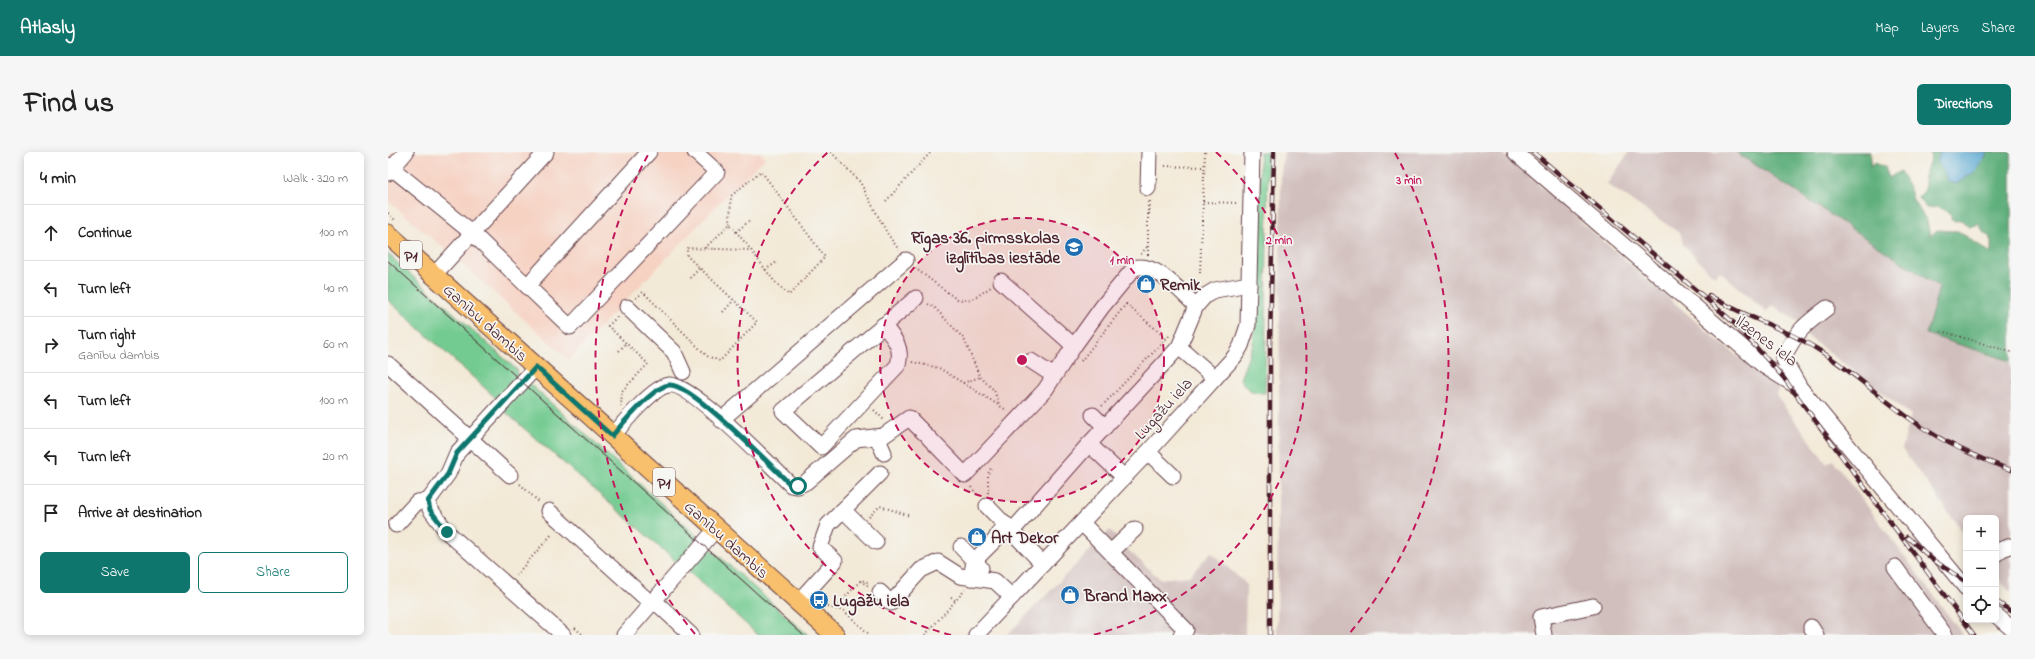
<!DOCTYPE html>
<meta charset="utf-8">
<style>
body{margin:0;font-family:"Indie Flower",sans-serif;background:#f6f6f6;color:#222}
.controls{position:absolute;right:12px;bottom:12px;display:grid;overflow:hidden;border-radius:6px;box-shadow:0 2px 10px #0003}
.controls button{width:36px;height:36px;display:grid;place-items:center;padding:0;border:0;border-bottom:1px solid #e0e0e0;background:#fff;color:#222;font:20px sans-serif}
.stop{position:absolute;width:12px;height:12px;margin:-9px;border:3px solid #0f766e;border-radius:50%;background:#fff}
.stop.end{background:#0f766e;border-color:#fff;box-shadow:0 1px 4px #0008}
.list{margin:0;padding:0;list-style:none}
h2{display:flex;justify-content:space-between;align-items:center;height:52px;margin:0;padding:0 16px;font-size:17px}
h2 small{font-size:13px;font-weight:400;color:#767676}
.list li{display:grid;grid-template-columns:26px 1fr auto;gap:12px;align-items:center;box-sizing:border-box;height:56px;padding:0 16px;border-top:1px solid #e0e0e0}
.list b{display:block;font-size:15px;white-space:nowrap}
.list p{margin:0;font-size:13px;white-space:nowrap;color:#767676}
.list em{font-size:13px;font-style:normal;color:#767676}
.actions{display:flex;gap:8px;padding:12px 16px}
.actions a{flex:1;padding:9px 0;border:1px solid #0f766e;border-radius:6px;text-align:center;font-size:14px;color:#0f766e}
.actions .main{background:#0f766e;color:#fff}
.icon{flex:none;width:22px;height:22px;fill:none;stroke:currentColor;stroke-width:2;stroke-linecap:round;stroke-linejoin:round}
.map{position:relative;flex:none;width:1623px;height:483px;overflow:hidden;border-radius:6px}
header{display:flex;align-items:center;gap:24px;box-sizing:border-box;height:56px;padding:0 20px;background:#0f766e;color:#fff}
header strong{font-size:19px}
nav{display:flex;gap:22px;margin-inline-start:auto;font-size:14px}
.intro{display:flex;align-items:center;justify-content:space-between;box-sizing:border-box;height:96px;padding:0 24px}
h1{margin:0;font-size:28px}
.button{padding:10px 18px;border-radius:6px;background:#0f766e;color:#fff;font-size:14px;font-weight:700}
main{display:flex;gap:24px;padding:0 24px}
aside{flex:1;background:#fff;border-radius:6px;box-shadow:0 2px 10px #0003}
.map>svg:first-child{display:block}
.built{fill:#f6d2c3}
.industrial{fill:#d1bfbd}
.green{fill:#73cb91;stroke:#5e755e}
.forest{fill:#5eaf7b;stroke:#546753}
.water{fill:#5aa8d3;stroke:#52647f}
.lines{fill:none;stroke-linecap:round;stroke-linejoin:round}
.minor-casing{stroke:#633d45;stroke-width:17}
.major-casing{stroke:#633d45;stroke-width:21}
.path{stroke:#633d45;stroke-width:2;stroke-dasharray:1 3;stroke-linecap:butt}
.minor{stroke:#fff;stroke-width:15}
.major{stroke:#f8bf6c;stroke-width:19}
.tram{stroke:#4a1f2b;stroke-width:1}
.rail-casing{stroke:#4a1f2b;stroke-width:4.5}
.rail{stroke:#f6f6f2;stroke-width:3;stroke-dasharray:9;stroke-linecap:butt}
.route{stroke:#0f766e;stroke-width:5}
.ring{fill:none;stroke:#c2185b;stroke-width:2;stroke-dasharray:7 5}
.labels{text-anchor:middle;stroke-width:3.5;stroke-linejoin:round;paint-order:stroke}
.shield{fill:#f6f6f2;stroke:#7e6067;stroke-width:1}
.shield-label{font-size:16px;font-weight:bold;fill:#4a1f2b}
.poi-label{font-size:17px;font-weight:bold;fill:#4a1f2b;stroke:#f6f6f2;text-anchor:start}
.street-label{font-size:17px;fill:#4a1f2b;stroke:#f6f6f2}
.centre{fill:#c2185b;stroke:#f6f6f2;stroke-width:2}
.ring-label{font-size:12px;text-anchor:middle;font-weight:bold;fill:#c2185b;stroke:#f6f6f2;stroke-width:3.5;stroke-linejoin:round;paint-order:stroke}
</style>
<header>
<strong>Atlasly</strong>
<nav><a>Map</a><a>Layers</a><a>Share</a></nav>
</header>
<div class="intro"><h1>Find us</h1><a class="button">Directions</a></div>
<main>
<aside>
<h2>4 min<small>Walk · 320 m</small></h2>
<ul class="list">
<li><svg class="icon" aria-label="ahead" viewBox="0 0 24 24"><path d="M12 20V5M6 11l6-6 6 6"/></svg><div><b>Continue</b></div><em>100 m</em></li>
<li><svg class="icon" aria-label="left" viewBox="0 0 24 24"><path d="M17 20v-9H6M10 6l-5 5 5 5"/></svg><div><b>Turn left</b></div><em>40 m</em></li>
<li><svg class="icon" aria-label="right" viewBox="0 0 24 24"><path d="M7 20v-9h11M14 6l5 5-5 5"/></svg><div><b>Turn right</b><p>Ganību dambis</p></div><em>60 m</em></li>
<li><svg class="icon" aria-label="left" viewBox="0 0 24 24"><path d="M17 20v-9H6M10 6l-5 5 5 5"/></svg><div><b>Turn left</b></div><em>100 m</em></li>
<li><svg class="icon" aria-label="left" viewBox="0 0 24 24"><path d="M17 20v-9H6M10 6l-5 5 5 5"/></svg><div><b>Turn left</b></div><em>20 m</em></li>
<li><svg class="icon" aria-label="arrive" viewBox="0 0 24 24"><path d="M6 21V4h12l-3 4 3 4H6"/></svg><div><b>Arrive at destination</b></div></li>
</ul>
<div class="actions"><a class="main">Save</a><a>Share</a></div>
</aside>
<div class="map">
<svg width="1623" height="483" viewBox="0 0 1623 483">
<rect width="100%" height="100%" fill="#f6f6f2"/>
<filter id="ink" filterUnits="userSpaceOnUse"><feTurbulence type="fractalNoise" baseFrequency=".025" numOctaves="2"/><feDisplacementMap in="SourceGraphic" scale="8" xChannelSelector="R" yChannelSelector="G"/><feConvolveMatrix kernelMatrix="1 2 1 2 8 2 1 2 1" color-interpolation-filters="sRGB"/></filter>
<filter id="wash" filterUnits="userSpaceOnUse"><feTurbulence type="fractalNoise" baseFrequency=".012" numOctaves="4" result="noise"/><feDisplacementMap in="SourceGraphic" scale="16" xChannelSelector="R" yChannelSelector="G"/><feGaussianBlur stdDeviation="0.9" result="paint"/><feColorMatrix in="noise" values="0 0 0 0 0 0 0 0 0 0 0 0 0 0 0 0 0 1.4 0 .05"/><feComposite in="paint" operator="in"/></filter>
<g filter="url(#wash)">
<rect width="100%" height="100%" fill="#f3e9d7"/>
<polygon class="built" points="0,0 373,0 377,6 338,44 181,208 72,110 0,49"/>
<g class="industrial">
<polygon points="896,0 1113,0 1328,187 1391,237 1388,243 1439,312 1445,308 1575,483 889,483 893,21"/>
<polygon points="1241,0 1348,0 1551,135 1538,182 1623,209 1623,441 1608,425 1608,366 1578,366 1578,384 1514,297 1523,263 1414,180 1411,170 1384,154 1378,160 1332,119 1326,124 1295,93 1293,82 1219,32"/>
<polygon points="722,378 741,399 772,427 801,424 823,400 858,432 857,483 619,483"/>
</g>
<g class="green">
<path d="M872,0H880L877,241C864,241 859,238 852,227L865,193L870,136Z"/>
<path d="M0,102L129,218C132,229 117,240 110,248L0,148Z"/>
<polygon points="141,231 310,385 308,390 290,411 114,257"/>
<polygon points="323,397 420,483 370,483 299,418 317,398"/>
</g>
<polygon class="forest" points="1348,0 1483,0 1482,15 1487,11 1497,15 1501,26 1512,19 1523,40 1525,48 1539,69 1542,84 1549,78 1570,79 1603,101 1603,85 1595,80 1591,72 1581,75 1573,68 1568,69 1563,68 1563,62 1550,55 1538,56 1530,46 1537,38 1536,24 1543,5 1542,0 1552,0 1549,9 1568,32 1587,20 1600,0 1623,0 1623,209 1538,182 1551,135"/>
<polygon class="water" points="1552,0 1600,0 1587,20 1568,32 1561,30 1549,9"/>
</g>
<g filter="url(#ink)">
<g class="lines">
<defs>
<g id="minor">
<polyline points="1127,0 1376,214 1413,237 1578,436"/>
<polyline points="0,13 84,81 182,175 329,20 307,0"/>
<polyline points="0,21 18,0"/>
<polyline points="760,36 761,0"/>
<polyline points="46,123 158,0"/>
<polyline points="613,129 686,194"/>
<polyline points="139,134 261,0"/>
<polyline points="239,155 286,200 295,220"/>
<path d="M495,173C506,186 515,195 510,213L433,295L395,259L528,146"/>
<polyline points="791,195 827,226"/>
<polyline points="643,209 666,224"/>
<polyline points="0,212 122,323"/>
<path d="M1411,234L1395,206C1409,179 1415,174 1439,156"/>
<polyline points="705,263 717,275"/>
<polyline points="333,268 518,108"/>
<path d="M225,284C234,272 266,234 281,233C302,230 384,315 403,333L410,334L418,330L468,287L495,284L521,266L535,280"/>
<polyline points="489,285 496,301"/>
<path d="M541,286L577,323L657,238L686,194L714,155L746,116C767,109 793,140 808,154"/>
<polyline points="701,292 736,325"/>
<polyline points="760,300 785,324"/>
<polyline points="40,349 42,357 59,380 175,483"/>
<polyline points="599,354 655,412"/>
<polyline points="455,358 488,390"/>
<polyline points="161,359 255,444 263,451 272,454 303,483"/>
<polyline points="694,371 798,478 793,483"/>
<polyline points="8,373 29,350 40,349 60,322 69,301 148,215"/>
<polyline points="625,378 701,292 791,195 808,154 817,144 827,138 861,132"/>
<polyline points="573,395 593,416"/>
<polyline points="723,400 747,377"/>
<polyline points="1608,402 1614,397 1623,394"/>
<polyline points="1507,415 1557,483"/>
<polyline points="583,426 586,409 607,388 610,382 619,373"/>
<polyline points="492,440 503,451 533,418 550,410 572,424 607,429 624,445"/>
<polyline points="410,450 447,409 432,395 440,373 492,321"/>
<polyline points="1608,463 1623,476"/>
<polyline points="1423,475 1428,483"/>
<polyline points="236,483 328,377"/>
<polyline points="588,483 760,300 847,204 853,194 860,173 864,0"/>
<polyline points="1156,483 1153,465 1205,454"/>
</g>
<polyline id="major" points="0,82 447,483"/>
</defs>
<use href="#minor" class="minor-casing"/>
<use href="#major" class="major-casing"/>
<g class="path">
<polyline points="443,0 472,30 499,81 511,98"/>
<polyline points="773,14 816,15"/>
<polyline points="498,49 543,0"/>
<polyline points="815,50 850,51"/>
<polyline points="0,61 7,68"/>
<polyline points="761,62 762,49"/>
<polyline points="348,80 362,68"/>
<polyline points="317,96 342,72 363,98"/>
<polyline points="753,102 759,95"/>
<polyline points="760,103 760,48"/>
<path d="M527,116L567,146C581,152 591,143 603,135"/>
<polyline points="377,118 389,110"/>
<polyline points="812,121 817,0"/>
<polyline points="302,126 312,116"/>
<polyline points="248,146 255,140 319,204 332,209 369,170 299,104 299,96 363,98 386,129 401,143 437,105 373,19 343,44 342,72"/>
<polyline points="540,152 547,156 576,187 592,225 606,238 611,252"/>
<polyline points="738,152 778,186"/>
<polyline points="335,160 346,148"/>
<polyline points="229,165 220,174 260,212 234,239 233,254"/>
<polyline points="1553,179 1623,200"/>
<polyline points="231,199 238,191"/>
<polyline points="693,209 738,152 736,150"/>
<polyline points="524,210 551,216 620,259"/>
<polyline points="575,231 592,225"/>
<polyline points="714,254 781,184"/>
<polyline points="486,258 496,268"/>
<polyline points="132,332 152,351"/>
<polyline points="583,335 590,344"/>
<polyline points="600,341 600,322 603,316"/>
<polyline points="481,365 492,354 522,364"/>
<polyline points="128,423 165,381"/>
<polyline points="472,429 481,434"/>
<polyline points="563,445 568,449"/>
<polyline points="440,455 456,459 482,483"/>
<polyline points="447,456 473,428 482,431"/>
<polyline points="187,476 195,483"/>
<polyline points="537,483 577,438"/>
</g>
<use href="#minor" class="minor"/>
<use href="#major" class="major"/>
<polyline class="tram" points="0,109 415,483"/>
<defs>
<g id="rail">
<polyline points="1145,0 1322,150 1347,172 1395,225 1586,483"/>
<path d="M1321,143C1355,165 1395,175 1429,197C1465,219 1496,250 1531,273C1560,293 1590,306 1623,318"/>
<polyline points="1519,385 1544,407 1578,430"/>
<polyline points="1608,449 1623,459"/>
<polyline points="882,483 882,194 886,0"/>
</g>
</defs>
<use href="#rail" class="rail-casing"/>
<use href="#rail" class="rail"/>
</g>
</g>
<g class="lines" filter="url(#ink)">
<path class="route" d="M59,380L42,358L40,349L60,322L69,301L148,215L224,284C234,272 266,234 281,233C302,230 384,315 403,333L410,334"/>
</g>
<circle cx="634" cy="208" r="142" fill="#c2185b" fill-opacity=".12"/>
<g class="ring">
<circle cx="634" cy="208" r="142"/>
<path d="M563 483A284 284 0 0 1 440 0M828 0A284 284 0 0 1 705 483"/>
<path d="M307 482A427 427 0 0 1 261 1M1007 1A427 427 0 0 1 961 482"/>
</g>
<defs>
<symbol id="school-disc" viewBox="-11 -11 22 22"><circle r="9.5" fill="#1f6fb2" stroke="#f6f6f2"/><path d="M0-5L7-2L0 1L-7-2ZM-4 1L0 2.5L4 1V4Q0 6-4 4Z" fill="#fff"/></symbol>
<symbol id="shop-disc" viewBox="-11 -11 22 22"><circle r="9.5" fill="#1f6fb2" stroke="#f6f6f2"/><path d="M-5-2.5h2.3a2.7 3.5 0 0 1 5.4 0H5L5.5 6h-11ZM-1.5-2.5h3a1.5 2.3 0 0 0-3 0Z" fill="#fff"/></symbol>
<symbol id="bus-disc" viewBox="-11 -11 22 22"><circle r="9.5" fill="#1f6fb2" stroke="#f6f6f2"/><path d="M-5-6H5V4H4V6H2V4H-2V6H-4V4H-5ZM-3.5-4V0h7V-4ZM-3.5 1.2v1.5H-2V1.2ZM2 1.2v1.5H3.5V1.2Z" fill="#fff"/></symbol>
</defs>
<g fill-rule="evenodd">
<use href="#school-disc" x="675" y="84" width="22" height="22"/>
<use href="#shop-disc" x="747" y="121" width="22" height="22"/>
<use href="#shop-disc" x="578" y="374" width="22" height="22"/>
<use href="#shop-disc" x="671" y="432" width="22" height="22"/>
<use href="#bus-disc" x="420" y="437" width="22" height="22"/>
</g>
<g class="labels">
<g class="shield">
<rect x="12" y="89" width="22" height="28" rx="3"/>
<rect x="265" y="316" width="22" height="28" rx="3"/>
</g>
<g class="shield-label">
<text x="23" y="109">P1</text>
<text x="276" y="336">P1</text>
</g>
<g class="poi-label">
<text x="672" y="91" text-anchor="end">Rīgas 36. pirmsskolas<tspan x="672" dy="20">izglītības iestāde</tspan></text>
<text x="772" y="138">Remik</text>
<text x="603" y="391">Art Dekor</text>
<text x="696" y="449">Brand Maxx</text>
<text x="445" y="454">Lugažu iela</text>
</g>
<g class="street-label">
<text transform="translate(98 170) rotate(42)" y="6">Ganību dambis</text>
<text transform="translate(1379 188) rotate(37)" y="6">Ilzenes iela</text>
<text transform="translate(775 256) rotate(-48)" y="6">Lugažu iela</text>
<text transform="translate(339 387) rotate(42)" y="6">Ganību dambis</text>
</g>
</g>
<circle cx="634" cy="208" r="6" class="centre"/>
<g class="ring-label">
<text x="1021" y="32">3 min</text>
<text x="891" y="92">2 min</text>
<text x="734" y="112">1 min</text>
</g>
</svg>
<div class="controls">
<button>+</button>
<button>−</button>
<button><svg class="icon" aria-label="locate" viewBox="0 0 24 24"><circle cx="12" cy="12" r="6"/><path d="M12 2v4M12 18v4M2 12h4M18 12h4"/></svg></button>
</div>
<div class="stop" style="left:410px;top:334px"></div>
<div class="stop end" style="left:59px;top:380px"></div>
</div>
</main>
